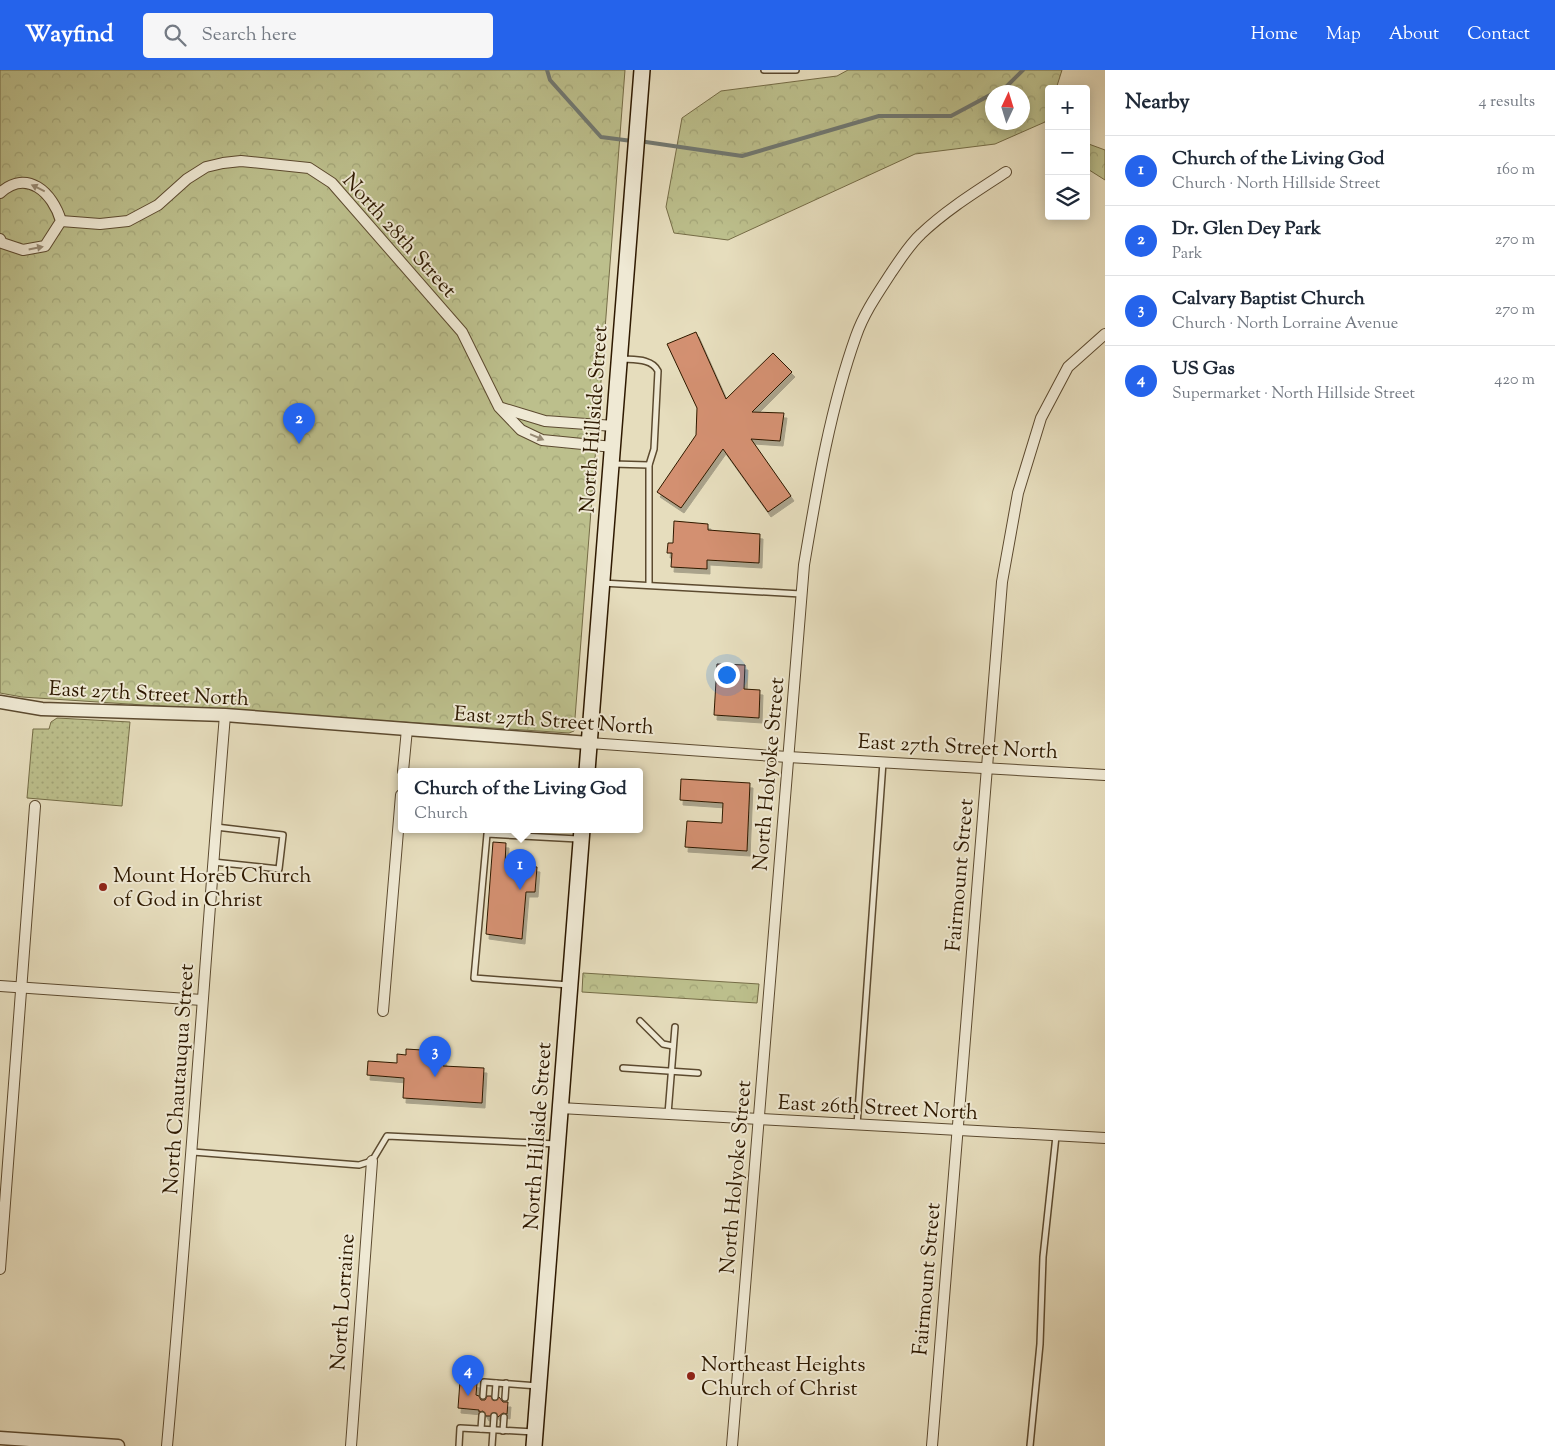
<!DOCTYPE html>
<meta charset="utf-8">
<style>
body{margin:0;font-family:"Sorts Mill Goudy",serif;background:#f6f6f7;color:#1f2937}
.controls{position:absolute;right:15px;top:15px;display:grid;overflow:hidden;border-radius:5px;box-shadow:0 2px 12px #0003}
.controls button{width:45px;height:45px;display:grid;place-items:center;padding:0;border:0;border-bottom:1px solid #e0e1e3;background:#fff;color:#1f2937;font:25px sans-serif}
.compass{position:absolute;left:985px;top:15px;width:45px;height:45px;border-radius:50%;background:#fff;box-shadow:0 2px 12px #0003;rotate:4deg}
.you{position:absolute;left:726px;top:604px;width:18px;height:18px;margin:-12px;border:4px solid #fff;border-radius:50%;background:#1a73e8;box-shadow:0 0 0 8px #1a73e833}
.badge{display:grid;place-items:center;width:32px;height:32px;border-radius:50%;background:#2563eb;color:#fff;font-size:16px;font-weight:700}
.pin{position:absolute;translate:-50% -41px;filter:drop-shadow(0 1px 2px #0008)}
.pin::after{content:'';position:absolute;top:26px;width:18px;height:15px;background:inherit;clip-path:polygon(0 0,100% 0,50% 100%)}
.popup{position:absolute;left:398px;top:698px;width:245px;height:65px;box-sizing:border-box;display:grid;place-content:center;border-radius:5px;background:#fff;filter:drop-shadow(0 1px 4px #0005);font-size:16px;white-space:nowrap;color:#747a83}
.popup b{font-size:19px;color:#1f2937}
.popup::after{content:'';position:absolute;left:50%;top:100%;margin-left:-10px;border:10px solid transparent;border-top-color:#fff}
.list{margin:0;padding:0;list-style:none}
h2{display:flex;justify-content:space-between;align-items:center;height:65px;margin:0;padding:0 20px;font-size:21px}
h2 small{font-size:16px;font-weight:400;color:#747a83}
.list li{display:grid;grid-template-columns:32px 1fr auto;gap:15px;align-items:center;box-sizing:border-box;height:70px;padding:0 20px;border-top:1px solid #e0e1e3}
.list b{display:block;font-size:19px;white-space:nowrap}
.list p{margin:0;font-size:16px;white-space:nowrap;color:#747a83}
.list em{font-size:16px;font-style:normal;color:#747a83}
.icon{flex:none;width:28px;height:28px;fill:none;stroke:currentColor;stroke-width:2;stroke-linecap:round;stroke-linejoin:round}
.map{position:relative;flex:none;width:1105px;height:1376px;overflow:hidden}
header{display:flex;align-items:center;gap:30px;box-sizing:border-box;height:70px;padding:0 25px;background:#2563eb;color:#fff}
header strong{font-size:24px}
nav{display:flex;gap:28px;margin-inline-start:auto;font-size:18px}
.search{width:350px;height:45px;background:#f6f6f7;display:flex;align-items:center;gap:12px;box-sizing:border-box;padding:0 18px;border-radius:5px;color:#747a83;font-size:19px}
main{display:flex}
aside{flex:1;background:#fff}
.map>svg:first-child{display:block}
.grass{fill:url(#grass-dots);stroke:#756c46}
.forest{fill:url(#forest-crowns);stroke:#756c46;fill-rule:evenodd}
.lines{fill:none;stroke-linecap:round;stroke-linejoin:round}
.stream{stroke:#717871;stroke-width:4}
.building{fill:#d39071;stroke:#2e1900;filter:url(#shadow)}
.service-casing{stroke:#5c4a2f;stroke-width:8}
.minor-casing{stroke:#5c4a2f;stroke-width:12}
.tertiary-casing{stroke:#5c4a2f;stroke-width:15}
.secondary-casing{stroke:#2e1900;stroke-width:18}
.service{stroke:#efe9d4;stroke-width:5}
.minor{stroke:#efe9d4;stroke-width:10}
.tertiary{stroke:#efe9d4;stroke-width:12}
.secondary{stroke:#efe9d4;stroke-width:15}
.oneway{fill:#988b75}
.poi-dot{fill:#8f2418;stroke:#efe9d4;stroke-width:2}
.labels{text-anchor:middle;stroke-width:4;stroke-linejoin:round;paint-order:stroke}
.street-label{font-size:21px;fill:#2e1900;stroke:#efe9d4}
.poi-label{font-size:21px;fill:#2e1900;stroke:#efe9d4;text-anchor:start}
</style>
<header>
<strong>Wayfind</strong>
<div class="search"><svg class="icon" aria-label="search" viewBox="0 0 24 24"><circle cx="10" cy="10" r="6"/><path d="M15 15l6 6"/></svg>Search here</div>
<nav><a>Home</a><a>Map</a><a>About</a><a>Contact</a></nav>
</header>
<main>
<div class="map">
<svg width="1105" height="1376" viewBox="0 0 1105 1376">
<defs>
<pattern id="grass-dots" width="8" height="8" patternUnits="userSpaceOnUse" patternTransform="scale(1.25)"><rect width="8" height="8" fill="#bcbf8c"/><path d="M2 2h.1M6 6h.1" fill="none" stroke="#a2a477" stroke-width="1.8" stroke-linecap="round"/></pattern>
<pattern id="forest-crowns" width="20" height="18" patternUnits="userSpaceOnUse" patternTransform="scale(1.25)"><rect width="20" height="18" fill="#bcbf8c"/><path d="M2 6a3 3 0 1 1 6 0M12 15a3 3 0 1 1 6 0" fill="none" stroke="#a2a477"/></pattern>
<filter id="shadow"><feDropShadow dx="3" dy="5" stdDeviation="0" flood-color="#0004"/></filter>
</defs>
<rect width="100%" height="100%" fill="#e6ddbd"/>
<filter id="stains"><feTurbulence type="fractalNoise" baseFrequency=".004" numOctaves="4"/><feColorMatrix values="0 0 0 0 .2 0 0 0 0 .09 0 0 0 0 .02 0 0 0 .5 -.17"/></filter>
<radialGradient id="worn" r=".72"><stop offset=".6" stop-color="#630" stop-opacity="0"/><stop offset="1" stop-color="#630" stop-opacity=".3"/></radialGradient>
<polygon class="grass" points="57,648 130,652 122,736 27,728 33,659 49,659 51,652"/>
<g class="forest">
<polygon points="0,0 625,0 574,661 569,663 22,627 0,623"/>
<path d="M848,0H1062L1056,19H1049V40L1045,52L995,74L915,84L728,170L674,163L666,137L682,48L721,21L837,6ZM1022,22V52H992V22Z"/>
<polygon points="1086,73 1105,80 1105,110 1086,98"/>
<polygon points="583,903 759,914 757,933 582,922"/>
</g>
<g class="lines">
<g class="stream">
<polyline points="547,0 550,10 601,67 632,71"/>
<polyline points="996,22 1006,17 1023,0"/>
<polyline points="639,71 742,86 879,46 951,46 992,24"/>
</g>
</g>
<g class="building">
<polygon points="696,262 726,329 773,283 792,302 752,342 784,343 780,371 751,369 791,426 768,442 723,379 681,438 657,422 696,365 697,338 667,274"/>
<polygon points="674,451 708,454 708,460 760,464 759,493 707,490 707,499 671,497 672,483 667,483 668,473 673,473"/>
<polygon points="717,594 745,595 744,619 760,620 759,648 714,645"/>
<polygon points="681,709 750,713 747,781 685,777 687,751 722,753 723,733 680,730"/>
<polygon points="493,772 506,773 505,794 537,797 535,822 526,822 522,869 486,864"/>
<polygon points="406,979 422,980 422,988 444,990 443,996 484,998 482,1033 403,1028 404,1008 367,1005 368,991 397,993 397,984 406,985"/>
<polygon points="460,1311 477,1313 476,1325 479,1326 481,1330 485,1330 487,1326 491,1326 494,1331 499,1327 503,1332 508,1332 507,1344 503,1343 498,1347 494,1342 490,1346 486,1346 483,1341 479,1342 479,1340 458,1338"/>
</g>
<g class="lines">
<defs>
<g id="service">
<polyline points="764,0 796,0"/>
<path d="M621,289C634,290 652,288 658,301L654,379L649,395V515"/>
<polyline points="612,394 649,395"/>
<polyline points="602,513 801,524"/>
<polyline points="213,792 279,799 283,765 216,757"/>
<polyline points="569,915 474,908 487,764 578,769"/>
<polyline points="640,951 663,974 673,976"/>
<polyline points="623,998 698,1003"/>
<polyline points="668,1044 675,957"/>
<polyline points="857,1055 883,692"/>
<polyline points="193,1082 359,1095 372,1091 387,1066 557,1074"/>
<polyline points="483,1326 484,1312 496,1313"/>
<polyline points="495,1327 496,1313 538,1316"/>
<polyline points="505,1328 506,1313"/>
<polyline points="481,1359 482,1345"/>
<polyline points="503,1361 504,1347"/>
<polyline points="459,1376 460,1358 534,1362"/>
<polyline points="492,1376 494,1346"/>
<polyline points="1030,1376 1040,1274 1043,1187 1056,1066"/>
</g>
<g id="minor">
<path d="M0,123C27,98 53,123 61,151L45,176L23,180L2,173L0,169"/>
<polyline points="61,151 100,154 128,151 158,135 187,109 206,97 223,93 241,91 309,98 332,113 462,262 499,337 521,360 542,370 613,377"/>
<polyline points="502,338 545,351 614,356"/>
<polyline points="589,673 788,687 1105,705"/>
<polyline points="403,701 407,659"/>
<polyline points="0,916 202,930"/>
<polyline points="383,941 401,725"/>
<polyline points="560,1038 1105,1068"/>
<polyline points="0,1199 35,736"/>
<path d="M167,1376C189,1133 205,889 225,645"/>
<polyline points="351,1376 372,1091"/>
<path d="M732,1376L804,495C817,418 830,339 856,266C864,243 878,223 891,203C900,190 909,175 921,164C946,140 977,121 1006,102"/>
<polyline points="932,1376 1002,512 1018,423 1041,348 1068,297 1105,264"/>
</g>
<g id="tertiary">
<polyline points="0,632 42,639 225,645 589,673"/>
<polyline points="0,1368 118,1376"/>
</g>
<g id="secondary">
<polyline points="587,701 642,0"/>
<polyline points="534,1376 582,759"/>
</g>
</defs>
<use href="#service" class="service-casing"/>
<use href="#minor" class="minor-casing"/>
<use href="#tertiary" class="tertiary-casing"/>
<use href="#secondary" class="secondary-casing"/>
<use href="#service" class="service"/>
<use href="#minor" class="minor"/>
<use href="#tertiary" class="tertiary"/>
<use href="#secondary" class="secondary"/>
</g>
<defs><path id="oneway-solid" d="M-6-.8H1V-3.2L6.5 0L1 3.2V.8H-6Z" transform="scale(1.25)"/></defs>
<g class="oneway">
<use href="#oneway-solid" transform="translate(38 118) rotate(-154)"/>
<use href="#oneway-solid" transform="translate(36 178) rotate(-11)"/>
<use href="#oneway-solid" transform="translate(537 367) rotate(23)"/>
</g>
<g class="poi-dot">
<circle cx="103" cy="817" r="5"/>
<circle cx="691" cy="1306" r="5"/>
</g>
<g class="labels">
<g class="street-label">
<text transform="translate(400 165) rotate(48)" y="7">North 28th Street</text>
<text transform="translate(593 349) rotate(-86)" y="7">North Hillside Street</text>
<text transform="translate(149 623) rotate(3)" y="7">East 27th Street North</text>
<text transform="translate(554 650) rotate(4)" y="7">East 27th Street North</text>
<text transform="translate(958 676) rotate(3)" y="7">East 27th Street North</text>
<text transform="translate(768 704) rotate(-85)" y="7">North Holyoke Street</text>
<text transform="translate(959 805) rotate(-85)" y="7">Fairmount Street</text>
<text transform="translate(178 1009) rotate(-86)" y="7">North Chautauqua Street</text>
<text transform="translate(878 1037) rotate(3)" y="7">East 26th Street North</text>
<text transform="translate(537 1066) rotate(-86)" y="7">North Hillside Street</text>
<text transform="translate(735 1107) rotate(-85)" y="7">North Holyoke Street</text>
<text transform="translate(926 1209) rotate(-85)" y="7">Fairmount Street</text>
<text transform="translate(342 1232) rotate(-86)" y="7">North Lorraine</text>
</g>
<g class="poi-label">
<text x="113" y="812">Mount Horeb Church<tspan x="113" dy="24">of God in Christ</tspan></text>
<text x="701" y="1301">Northeast Heights<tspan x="701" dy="24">Church of Christ</tspan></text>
</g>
</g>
<rect width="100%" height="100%" filter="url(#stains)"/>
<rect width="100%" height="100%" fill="url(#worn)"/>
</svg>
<div class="controls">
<button>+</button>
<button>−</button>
<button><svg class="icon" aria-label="layers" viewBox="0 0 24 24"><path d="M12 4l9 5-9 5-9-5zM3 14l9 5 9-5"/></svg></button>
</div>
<svg class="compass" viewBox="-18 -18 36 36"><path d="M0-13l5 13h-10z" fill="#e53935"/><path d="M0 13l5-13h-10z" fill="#747a83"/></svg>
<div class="you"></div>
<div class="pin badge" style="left:520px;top:820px">1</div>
<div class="popup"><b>Church of the Living God</b>Church</div>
<div class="pin badge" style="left:299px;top:374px">2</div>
<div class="pin badge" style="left:435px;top:1007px">3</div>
<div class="pin badge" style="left:468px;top:1326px">4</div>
</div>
<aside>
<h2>Nearby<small>4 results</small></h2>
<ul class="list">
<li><span class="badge">1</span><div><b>Church of the Living God</b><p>Church · North Hillside Street</p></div><em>160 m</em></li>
<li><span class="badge">2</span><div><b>Dr. Glen Dey Park</b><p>Park</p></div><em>270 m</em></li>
<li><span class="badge">3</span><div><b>Calvary Baptist Church</b><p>Church · North Lorraine Avenue</p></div><em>270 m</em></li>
<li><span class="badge">4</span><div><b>US Gas</b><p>Supermarket · North Hillside Street</p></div><em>420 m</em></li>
</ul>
</aside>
</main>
